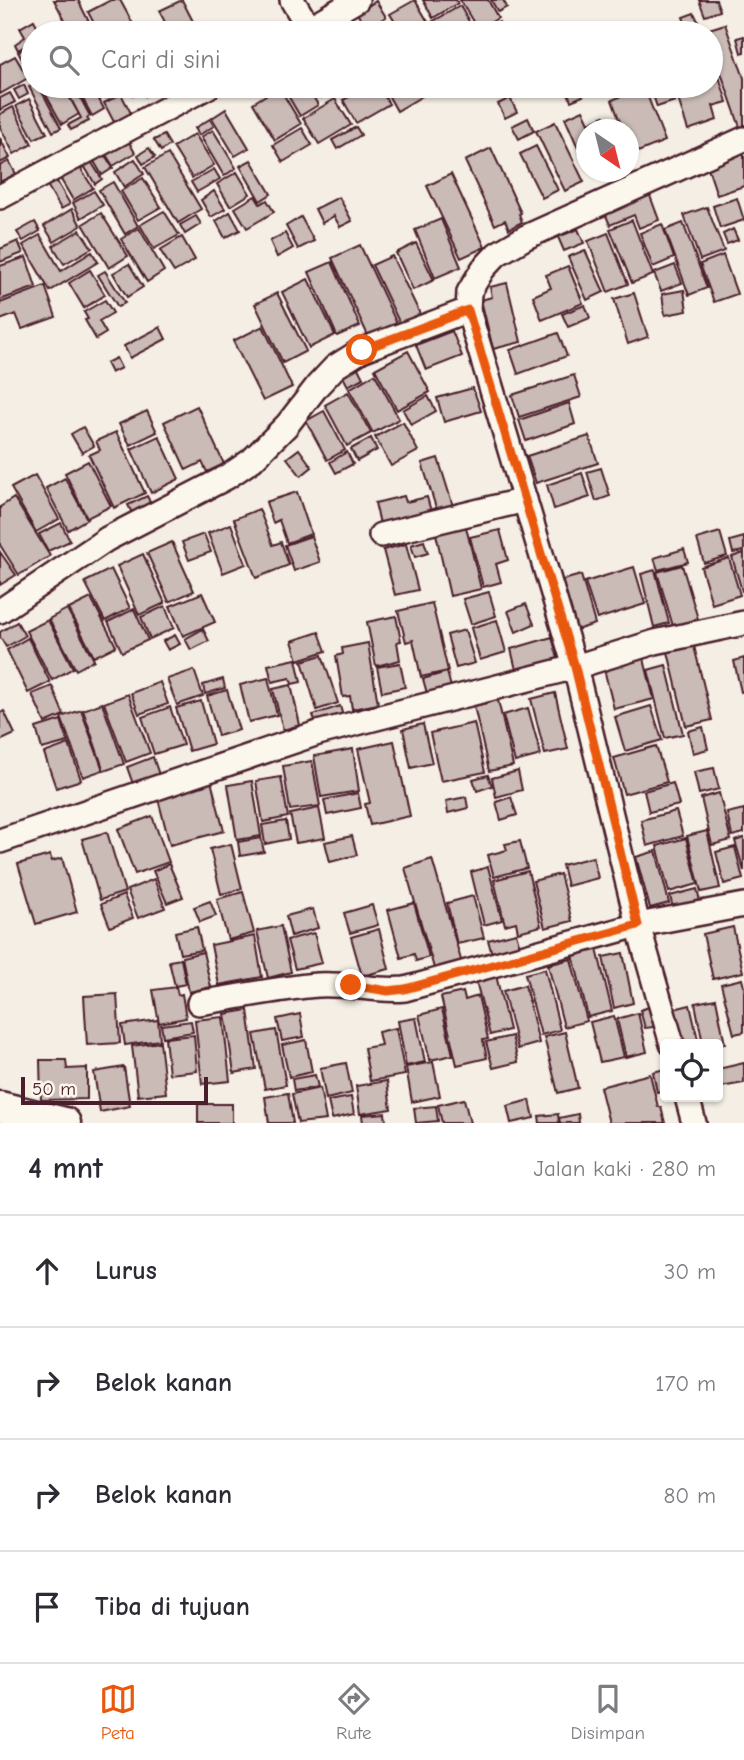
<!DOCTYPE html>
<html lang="id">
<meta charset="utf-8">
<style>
body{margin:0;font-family:"Comic Neue",sans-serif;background:#f7f7f7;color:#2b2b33}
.controls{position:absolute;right:21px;bottom:21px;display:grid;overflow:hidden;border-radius:7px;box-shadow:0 2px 5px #0004}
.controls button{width:63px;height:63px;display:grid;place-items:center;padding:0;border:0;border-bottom:2px solid #e1e1e2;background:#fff;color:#2b2b33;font:35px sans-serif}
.compass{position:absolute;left:576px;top:119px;width:63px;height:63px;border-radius:50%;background:#fff;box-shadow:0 2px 5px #0004;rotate:145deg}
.scale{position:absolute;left:21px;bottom:18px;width:187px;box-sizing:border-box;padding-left:7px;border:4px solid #4a1f2b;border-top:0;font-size:19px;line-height:24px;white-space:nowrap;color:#4a1f2b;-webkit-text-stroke:5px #fbf7ec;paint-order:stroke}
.stop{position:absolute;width:21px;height:21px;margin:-16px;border:5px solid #ea580c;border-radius:50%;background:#fff}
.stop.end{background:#ea580c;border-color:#fff;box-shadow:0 2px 7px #0008}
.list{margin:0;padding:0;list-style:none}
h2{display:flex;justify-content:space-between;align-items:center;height:91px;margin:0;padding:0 28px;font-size:30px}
h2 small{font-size:23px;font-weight:400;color:#7c7c81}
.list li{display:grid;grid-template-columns:46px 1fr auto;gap:21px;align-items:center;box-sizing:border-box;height:112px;padding:0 28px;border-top:2px solid #e1e1e2}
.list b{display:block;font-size:26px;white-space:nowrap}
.list em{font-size:23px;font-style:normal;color:#7c7c81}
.icon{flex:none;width:38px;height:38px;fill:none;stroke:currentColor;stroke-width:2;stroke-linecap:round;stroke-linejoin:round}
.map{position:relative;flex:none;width:744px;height:1123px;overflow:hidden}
.search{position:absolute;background:#fff;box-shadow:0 2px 5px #0004;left:21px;right:21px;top:21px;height:77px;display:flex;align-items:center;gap:18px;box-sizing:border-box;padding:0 24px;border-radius:38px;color:#7c7c81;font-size:26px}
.sheet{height:539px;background:#fff}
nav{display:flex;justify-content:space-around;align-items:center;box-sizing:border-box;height:98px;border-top:2px solid #e1e1e2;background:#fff;font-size:19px;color:#7c7c81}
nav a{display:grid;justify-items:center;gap:4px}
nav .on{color:#ea580c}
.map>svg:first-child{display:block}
.building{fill:#cabbb6;stroke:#4a1f2b;stroke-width:2}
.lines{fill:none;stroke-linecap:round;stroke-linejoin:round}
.minor-casing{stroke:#4a1f2b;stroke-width:28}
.tertiary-casing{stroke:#4a1f2b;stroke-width:35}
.minor{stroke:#fbf7ec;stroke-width:23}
.tertiary{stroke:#fbf7ec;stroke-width:30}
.route{stroke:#ea580c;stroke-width:9}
</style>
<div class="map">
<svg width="744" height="1123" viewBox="0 0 744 1123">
<rect width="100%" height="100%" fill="#f4eee4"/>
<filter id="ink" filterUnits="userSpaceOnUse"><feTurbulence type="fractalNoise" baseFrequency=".0143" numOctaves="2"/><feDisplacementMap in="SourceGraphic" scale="14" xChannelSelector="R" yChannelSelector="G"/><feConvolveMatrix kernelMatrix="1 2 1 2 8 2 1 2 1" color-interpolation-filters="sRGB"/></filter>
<g filter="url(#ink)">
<g class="building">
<polygon points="54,0 78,0 89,22 71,32"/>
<polygon points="111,0 120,0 138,33 99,33 88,12"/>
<polygon points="182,0 199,33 171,33 159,11"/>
<polygon points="415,0 428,22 409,33 402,33 390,14"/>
<polygon points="423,0 456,0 458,3 433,18"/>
<polygon points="460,0 488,0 498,18 478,30"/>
<polygon points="491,0 503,0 507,7 498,12"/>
<polygon points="699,0 716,0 720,11 705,16"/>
<polygon points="376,1 386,17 366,29 357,13"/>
<polygon points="460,6 471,25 458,33 438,33 432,22"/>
<polygon points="694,13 700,25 688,30 683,17"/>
<polygon points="34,20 41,33 33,33 33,41 18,50 15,44 25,37 20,28"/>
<polygon points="345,20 353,33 338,33 334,27"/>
<polygon points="499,22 506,33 483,33 482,32"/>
<polygon points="725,24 744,78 744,129 741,130 711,44 711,33 707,33 706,30"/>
<polygon points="744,36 744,52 741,53 737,38"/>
<polygon points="33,44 33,75 31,76 18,52"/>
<polygon points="711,51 727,102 713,106 717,120 688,130 674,86 711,86"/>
<polygon points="15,56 28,78 0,94 0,64"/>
<polygon points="24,85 28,94 19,99 14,90"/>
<polygon points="33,85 39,86 61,128 53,132 29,87"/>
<polygon points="41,86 63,86 79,114 62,124"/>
<polygon points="64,86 74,86 90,116 87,118 89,121 71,130 68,125 81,118"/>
<polygon points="76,86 92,86 104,109 92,116"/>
<polygon points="98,86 115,86 118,92 105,98"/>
<polygon points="128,86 150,86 153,91 145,96 142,91 133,95"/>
<polygon points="289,86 307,86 318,105 300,116 284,89"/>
<polygon points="312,86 334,86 335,89 320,98"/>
<polygon points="337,86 360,86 343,96"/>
<polygon points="370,86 379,86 389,104 356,123 343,100"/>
<polygon points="383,86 419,86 424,95 397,111"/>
<polygon points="579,86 583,96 571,101 567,90"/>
<polygon points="650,86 670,86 675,101 657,107"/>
<polygon points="279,87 301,124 275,140 253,103"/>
<polygon points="644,87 665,141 633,154 628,143 628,130 623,130 612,100"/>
<polygon points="10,93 15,102 0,110 0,98"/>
<polygon points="121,94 132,115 115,124 104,103"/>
<polygon points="510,98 517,112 505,118 498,104"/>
<polygon points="29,99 47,133 34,139 16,106"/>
<polygon points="335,99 351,125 319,144 303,118"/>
<polygon points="13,107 32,144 14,154 0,127 0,114"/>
<polygon points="226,109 249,148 235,156 212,118"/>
<polygon points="583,110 589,123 604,116 610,130 586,130 586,166 565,118"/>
<polygon points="528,118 534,131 519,139 512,126"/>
<polygon points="210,119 214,126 199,135 195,128"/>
<polygon points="555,122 584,182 565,191 536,131"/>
<polygon points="356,127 361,135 337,149 332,140"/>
<polygon points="302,128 312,145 283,162 273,145"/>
<polygon points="213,130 236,168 224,176 201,137"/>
<polygon points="195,134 214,165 192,178 173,147"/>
<polygon points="164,135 170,145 161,151 154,140"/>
<polygon points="0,138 10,158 0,163"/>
<polygon points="128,140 135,153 113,166 105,153"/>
<polygon points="536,146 558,190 542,198 520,154"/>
<polygon points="149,148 155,157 143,164 138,155"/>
<polygon points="491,148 521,213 519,214 522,222 509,229 505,220 495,225 465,161"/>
<polygon points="744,149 744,186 717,195 706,162"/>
<polygon points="103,152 113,168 102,175 92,158"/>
<polygon points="168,154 201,209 178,223 145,167"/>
<polygon points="135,159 144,174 124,187 115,172"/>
<polygon points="90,160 102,179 95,184 83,164"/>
<polygon points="251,160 271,194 260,201 240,166"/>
<polygon points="9,161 16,174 0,182 0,166"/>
<polygon points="79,166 93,188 73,200 60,178"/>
<polygon points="214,169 220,179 197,192 191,182"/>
<polygon points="237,172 250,194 230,206 217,184"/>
<polygon points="451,174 485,247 461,258 427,186"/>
<polygon points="143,178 161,207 138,220 121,191"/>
<polygon points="56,180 70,204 61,209 47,185"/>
<polygon points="113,182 138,226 125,234 99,190"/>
<polygon points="94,191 103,205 81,218 73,203"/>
<polygon points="214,191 225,209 211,217 201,200"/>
<polygon points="649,193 659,220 639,228 634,215 610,225 604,211"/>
<polygon points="255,196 260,204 267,200 274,212 247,228 235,208"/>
<polygon points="339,197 352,221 340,227 334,216 322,223 315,209"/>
<polygon points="737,198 744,220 720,228 713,206"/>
<polygon points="707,207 724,251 700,260 684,215"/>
<polygon points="72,209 81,226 54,242 44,226"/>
<polygon points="164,211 179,235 154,249 140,225"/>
<polygon points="230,212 240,230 225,238 216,221"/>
<polygon points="101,213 128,256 109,268 83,224"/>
<polygon points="196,216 201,224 185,234 180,225"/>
<polygon points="301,217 314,241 298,249 286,226"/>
<polygon points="441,219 461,267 435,278 415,230"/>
<polygon points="632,220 653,275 632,283 610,229"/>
<polygon points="35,222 40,231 23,241 17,232"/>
<polygon points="683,223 707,288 689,295 665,230"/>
<polygon points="662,224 674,258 653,267 640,233"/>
<polygon points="139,228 164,271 147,282 121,239"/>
<polygon points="578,229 584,243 564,251 558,237"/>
<polygon points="733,229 738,240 727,244 723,234"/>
<polygon points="80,230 92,248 64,264 53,246"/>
<polygon points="285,233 293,248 277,257 270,241"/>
<polygon points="608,233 628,284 608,292 588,241"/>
<polygon points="40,235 61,271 92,252 98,262 50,291 23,245"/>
<polygon points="182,237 195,260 174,272 160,250"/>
<polygon points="18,241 23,253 0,262 0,249"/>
<polygon points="416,243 434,280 413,290 396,253"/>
<polygon points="360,245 398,326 370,340 332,258"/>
<polygon points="585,250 604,292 587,300 568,257"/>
<polygon points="723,255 737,294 714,302 700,264"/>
<polygon points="392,256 421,316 401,326 372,265"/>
<polygon points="26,257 36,287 0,300 0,266"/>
<polygon points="332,262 360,326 337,336 309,272"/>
<polygon points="129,264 143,287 127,297 113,273"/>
<polygon points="675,265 682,283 661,291 654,273"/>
<polygon points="568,266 583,303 542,320 533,296 551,288 546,275"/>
<polygon points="90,270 105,295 84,308 69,283"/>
<polygon points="105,271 125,303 118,307 98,275"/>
<polygon points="308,279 335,335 309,348 282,292"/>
<polygon points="507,283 521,342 493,349 481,300 492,297 490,287"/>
<polygon points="45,286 56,317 22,329 16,314 0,320 0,303"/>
<polygon points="684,290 687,311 665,315 662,294"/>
<polygon points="277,293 306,351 283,363 255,304"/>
<polygon points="634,293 648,337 628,344 614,299"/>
<polygon points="105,300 113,313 99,321 106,333 96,339 85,320 88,319 84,312"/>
<polygon points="585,305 590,318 568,327 562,314"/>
<polygon points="263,326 292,387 263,401 233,341"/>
<polygon points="160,327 166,339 130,358 124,346"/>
<polygon points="452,331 462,356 426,370 416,345"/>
<polygon points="558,333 567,356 518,374 510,350"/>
<polygon points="408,351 430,392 397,410 375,369"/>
<polygon points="116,358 121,368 111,373 106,363"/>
<polygon points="356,364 363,378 348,386 341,373"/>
<polygon points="375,374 399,419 373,433 349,389"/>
<polygon points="574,375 581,397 519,417 512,395"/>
<polygon points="473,388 481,411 444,422 437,398"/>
<polygon points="348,392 371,433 347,446 325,405"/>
<polygon points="428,396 436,411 411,425 403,410"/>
<polygon points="569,403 575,424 526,441 519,420"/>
<polygon points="197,406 224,464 207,472 202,462 186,470 164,422"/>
<polygon points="147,411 157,432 130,445 119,424"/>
<polygon points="324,411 345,450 327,460 306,421"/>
<polygon points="403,422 418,451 391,466 375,437"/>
<polygon points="83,427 94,446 82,453 71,434"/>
<polygon points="116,432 145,493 114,508 89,455 100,450 96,441"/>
<polygon points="159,436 179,479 151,493 131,449"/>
<polygon points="589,436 598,463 536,483 527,456"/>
<polygon points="371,438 377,450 357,461 351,449"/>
<polygon points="299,449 312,467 301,476 287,458"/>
<polygon points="347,452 353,464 336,473 330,462"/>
<polygon points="438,458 453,506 437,511 422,463"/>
<polygon points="88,461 111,506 87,518 65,473"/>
<polygon points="601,468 610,496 596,501 587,472"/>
<polygon points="582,473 590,497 554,509 547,485"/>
<polygon points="35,475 59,519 36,532 11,488"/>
<polygon points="65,478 87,519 68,530 46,488"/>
<polygon points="297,492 311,534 287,543 279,520 273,523 266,502"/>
<polygon points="147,496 155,512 136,521 128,505"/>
<polygon points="404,496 406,502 427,497 433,519 382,532 375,503"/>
<polygon points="14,498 50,556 19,575 0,545 0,507"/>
<polygon points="259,509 273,545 281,542 289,565 256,578 234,519"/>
<polygon points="61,523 70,541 48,551 39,534"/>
<polygon points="231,524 246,564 223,573 208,533"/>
<polygon points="466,527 481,589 450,596 436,534"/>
<polygon points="500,530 508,560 496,564 501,582 483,587 470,537"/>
<polygon points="720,532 727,556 704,563 697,539"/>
<polygon points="204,534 211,552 189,560 182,542"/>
<polygon points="311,536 320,562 294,571 285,545"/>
<polygon points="744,537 744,551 733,553 730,541"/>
<polygon points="424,541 428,553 415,557 411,545"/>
<polygon points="172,542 194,591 169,602 147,553"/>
<polygon points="406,544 418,590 395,595 383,550"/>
<polygon points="684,549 688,562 658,570 654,558"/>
<polygon points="0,552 16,575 0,585"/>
<polygon points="744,553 744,591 742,591 732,557"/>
<polygon points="143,554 165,603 139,615 117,566"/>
<polygon points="729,558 740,595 712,604 701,567"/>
<polygon points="682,565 698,619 673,626 657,572"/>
<polygon points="634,567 645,604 597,619 585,582"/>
<polygon points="111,569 130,608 105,621 85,582"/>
<polygon points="655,570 669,623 654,627 641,574"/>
<polygon points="581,575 595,624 570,632 556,582"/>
<polygon points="489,592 496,616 471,624 463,599"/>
<polygon points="202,593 215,622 183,636 170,606"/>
<polygon points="91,598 116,646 94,657 69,609"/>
<polygon points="432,603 448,671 421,677 413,640 406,642 398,611"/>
<polygon points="526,604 534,624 516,632 508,611"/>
<polygon points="165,606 174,628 150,639 141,617"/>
<polygon points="67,609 94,660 76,670 49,619"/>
<polygon points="134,609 148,640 122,652 108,622"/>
<polygon points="396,616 401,641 397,642 400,660 376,666 367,622"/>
<polygon points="48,620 73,668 52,680 26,631"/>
<polygon points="497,620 506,652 480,660 471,628"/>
<polygon points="17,622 25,636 6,647 0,637 0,632"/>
<polygon points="203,629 209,641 191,650 185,639"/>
<polygon points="465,630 475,663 456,668 447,635"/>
<polygon points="319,632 326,651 298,660 292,641"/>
<polygon points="175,635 180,644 168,650 163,641"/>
<polygon points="552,637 559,662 517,674 511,649"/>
<polygon points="28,638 50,682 28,693 7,650"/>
<polygon points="368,643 378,704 352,709 350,696 343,697 336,656 343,654 342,648"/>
<polygon points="694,646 712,720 686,726 668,652"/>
<polygon points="322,655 338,703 317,710 302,661"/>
<polygon points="643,655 654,699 614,709 603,665"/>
<polygon points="744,658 744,691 741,692 734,661"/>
<polygon points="296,659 301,682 292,684 290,678 272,682 268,665"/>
<polygon points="400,663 405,687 382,692 377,667"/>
<polygon points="666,665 683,734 665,738 648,670"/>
<polygon points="194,670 203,696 177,705 167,679"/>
<polygon points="447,672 452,691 428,697 423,679"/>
<polygon points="268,678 277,715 249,722 240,685"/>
<polygon points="223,679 225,688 205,694 203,685"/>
<polygon points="160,682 168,704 139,714 131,693"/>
<polygon points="291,685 300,725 283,730 273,689"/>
<polygon points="52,686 64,715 45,723 32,694"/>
<polygon points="227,690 239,730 218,736 207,696"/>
<polygon points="555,693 568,749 545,754 531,699"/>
<polygon points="128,694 150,753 126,762 104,703"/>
<polygon points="498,700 513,766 489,771 474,706"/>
<polygon points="201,701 213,744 189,751 176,708"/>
<polygon points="102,703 124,764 104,771 83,710"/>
<polygon points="340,706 345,723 319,731 313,715"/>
<polygon points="651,706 662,740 625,751 615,717"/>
<polygon points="170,707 183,745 154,754 142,717"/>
<polygon points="528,708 541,755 515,762 503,715"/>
<polygon points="81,710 103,770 83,777 61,717"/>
<polygon points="4,711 15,734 0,741 0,713"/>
<polygon points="61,720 68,742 42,749 36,728"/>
<polygon points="474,723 485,772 441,781 430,733"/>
<polygon points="423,724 432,763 411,768 403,729"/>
<polygon points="703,727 708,749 693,753 688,731"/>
<polygon points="394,741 410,816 370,825 365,804 370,803 358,749"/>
<polygon points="69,744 81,780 56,788 44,753"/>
<polygon points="656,746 667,782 624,794 614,758"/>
<polygon points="353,749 359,791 321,797 314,756"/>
<polygon points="153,757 159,775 133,784 127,767"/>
<polygon points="312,761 320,806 290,810 283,766"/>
<polygon points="714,768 719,789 699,794 694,772"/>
<polygon points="518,771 522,790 496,797 492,778"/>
<polygon points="488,775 492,786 477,791 473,779"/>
<polygon points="281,777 288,817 263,822 256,781"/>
<polygon points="211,781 224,831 170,845 157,795"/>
<polygon points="252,781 261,836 237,840 228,785"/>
<polygon points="673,783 679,805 649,812 644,791"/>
<polygon points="358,793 361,808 327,815 324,800"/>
<polygon points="719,793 731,840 712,845 701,798"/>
<polygon points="466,797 468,808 448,813 446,801"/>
<polygon points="511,797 517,815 501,820 496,802"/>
<polygon points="319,808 325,838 296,843 290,814"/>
<polygon points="744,809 744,833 732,836 727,813"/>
<polygon points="676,811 683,836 647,846 641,820"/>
<polygon points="152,816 169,862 135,874 118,829"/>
<polygon points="286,821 289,839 265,844 262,825"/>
<polygon points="707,831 720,888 701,892 687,836"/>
<polygon points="107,832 125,892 100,900 82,839"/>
<polygon points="352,836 357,855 330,862 325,842"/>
<polygon points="261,838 264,852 240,856 238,842"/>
<polygon points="686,838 698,884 669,892 657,846"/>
<polygon points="744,838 744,871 735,841"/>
<polygon points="520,841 527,868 494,877 488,855 507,850 505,844"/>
<polygon points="231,844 242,889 221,894 210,849"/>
<polygon points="735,847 743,879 724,884 716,852"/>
<polygon points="656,851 669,903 650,908 636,857"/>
<polygon points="50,855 52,861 62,858 77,912 36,924 18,864"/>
<polygon points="593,857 598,878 567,886 562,865"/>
<polygon points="432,859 463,967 436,975 405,868"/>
<polygon points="169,864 183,897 167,903 153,871"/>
<polygon points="488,867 502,920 484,925 471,872"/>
<polygon points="528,871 541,926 518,932 516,922 505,925 494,880"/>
<polygon points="560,874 572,921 545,928 533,881"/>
<polygon points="154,879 165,908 138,918 127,890"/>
<polygon points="697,889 702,909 675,916 670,896"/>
<polygon points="243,892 254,933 228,940 217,899"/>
<polygon points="124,895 133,918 110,927 101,904"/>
<polygon points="473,896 484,938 457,944 447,903"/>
<polygon points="210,901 216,916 200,922 194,907"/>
<polygon points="414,903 429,957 416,961 414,954 401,958 388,910"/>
<polygon points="372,905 378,925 350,933 344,913"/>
<polygon points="313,909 318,928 291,936 286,916"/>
<polygon points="281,926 291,972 268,978 257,931"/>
<polygon points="197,927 202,950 180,954 175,932"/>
<polygon points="733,927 743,972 713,979 703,934"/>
<polygon points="379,929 389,969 362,976 351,937"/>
<polygon points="314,933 322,963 295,969 287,940"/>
<polygon points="516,933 522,954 494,961 488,940"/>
<polygon points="255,936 262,977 219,985 211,945"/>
<polygon points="597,949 612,1011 588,1017 573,955"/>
<polygon points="203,952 211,987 189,992 182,957"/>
<polygon points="623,953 633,1003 614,1008 603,957"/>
<polygon points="181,959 186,984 175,986 169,961"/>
<polygon points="571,959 587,1021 564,1027 548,965"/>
<polygon points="545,969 560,1030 541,1035 525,974"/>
<polygon points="495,971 509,1030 490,1035 475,977"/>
<polygon points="742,979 744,987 744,1032 734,1034 721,984"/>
<polygon points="525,985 539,1043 518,1049 503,991"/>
<polygon points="176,987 178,995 182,994 186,1018 159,1023 153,990"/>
<polygon points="463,992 465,1000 478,996 488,1039 483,1040 487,1058 457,1065 441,997"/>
<polygon points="117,994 120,1043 87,1045 84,996"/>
<polygon points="716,999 725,1044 703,1044 695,1003"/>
<polygon points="690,1005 699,1044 682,1044 674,1009"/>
<polygon points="649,1007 654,1027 645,1028 640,1010"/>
<polygon points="442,1009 453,1055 430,1060 419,1015"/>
<polygon points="248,1010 256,1069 234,1073 225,1014"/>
<polygon points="638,1013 647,1052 626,1057 617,1019"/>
<polygon points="300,1014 304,1037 282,1041 277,1019"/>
<polygon points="614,1016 624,1057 600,1062 590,1022"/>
<polygon points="223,1017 230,1081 202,1084 195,1020"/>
<polygon points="416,1018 425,1062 406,1066 398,1021"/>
<polygon points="158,1020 160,1040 125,1045 122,1025"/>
<polygon points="191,1021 193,1032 163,1037 161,1025"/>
<polygon points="396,1028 405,1075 370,1081 364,1048 381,1045 378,1032"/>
<polygon points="276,1030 286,1085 265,1089 254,1034"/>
<polygon points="565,1032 578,1088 558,1093 544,1037"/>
<polygon points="194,1035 197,1071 169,1074 165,1038"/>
<polygon points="512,1036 518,1062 493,1068 486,1042"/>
<polygon points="306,1040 312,1072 289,1077 282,1045"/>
<polygon points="160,1042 166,1093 138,1096 132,1046"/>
<polygon points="40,1060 66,1060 67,1069 87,1068 87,1099 41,1100"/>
<polygon points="433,1062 440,1096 412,1102 406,1067"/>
<polygon points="346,1063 352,1093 326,1099 320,1068"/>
<polygon points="744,1063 744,1083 721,1087 718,1069"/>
<polygon points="124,1067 130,1106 100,1112 94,1072"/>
<polygon points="665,1069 665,1090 657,1092 653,1072"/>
<polygon points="650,1074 658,1107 661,1107 665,1123 609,1123 600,1087"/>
<polygon points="315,1075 318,1087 294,1091 292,1079"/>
<polygon points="387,1081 391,1109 360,1114 356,1086"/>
<polygon points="320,1088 326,1120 298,1123 292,1094"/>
<polygon points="288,1093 293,1123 269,1123 265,1097"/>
<polygon points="351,1097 354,1114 332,1119 328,1101"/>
<polygon points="464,1099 470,1123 442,1123 438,1105"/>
<polygon points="530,1100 534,1118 511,1123 507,1106"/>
<rect x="198" y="1104" width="34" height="19"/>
<polygon points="436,1106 438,1121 416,1123 414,1108"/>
<polygon points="385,1113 386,1122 363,1123 362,1115"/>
<polygon points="558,1114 559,1123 540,1123 539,1116"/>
<polygon points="578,1114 579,1123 560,1123 559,1118"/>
</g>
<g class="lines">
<defs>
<g id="minor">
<polyline points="292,0 309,28"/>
<polyline points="300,33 357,0"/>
<polyline points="0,197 209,86"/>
<polyline points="381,535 525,500"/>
<polyline points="0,611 107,539 227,477 252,460 287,425 318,385 335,367 362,350 468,310"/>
<polyline points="0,841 318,733 575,667 655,642 744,623"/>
<path d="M199,1003C238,997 279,988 318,985C348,983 376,992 405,989L638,925L744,905"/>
<polyline points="672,1044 638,925 575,667 468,310 469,292 483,269 497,254 526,237 744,139"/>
<polyline points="687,1097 694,1123"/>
</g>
<polyline id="tertiary" points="0,1107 65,1123"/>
</defs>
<use href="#minor" class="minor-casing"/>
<use href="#tertiary" class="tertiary-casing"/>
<use href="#minor" class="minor"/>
<use href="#tertiary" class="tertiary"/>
</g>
</g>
<g class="lines" filter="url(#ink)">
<polyline class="route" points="351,985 388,991 405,989 638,925 575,667 468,310 362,350"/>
</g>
</svg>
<div class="controls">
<button><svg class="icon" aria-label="locate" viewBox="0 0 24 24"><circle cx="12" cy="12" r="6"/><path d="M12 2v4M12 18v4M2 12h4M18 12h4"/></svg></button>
</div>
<svg class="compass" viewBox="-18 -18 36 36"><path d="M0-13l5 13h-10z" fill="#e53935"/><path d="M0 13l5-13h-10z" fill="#7c7c81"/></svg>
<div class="scale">50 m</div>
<div class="stop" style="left:362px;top:350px"></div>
<div class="stop end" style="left:351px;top:985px"></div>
<div class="search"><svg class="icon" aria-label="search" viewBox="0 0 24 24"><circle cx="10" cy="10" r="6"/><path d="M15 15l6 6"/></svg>Cari di sini</div>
</div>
<section class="sheet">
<h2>4 mnt<small>Jalan kaki · 280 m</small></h2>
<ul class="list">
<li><svg class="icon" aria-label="ahead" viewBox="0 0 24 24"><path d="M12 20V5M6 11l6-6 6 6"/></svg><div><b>Lurus</b></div><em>30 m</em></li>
<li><svg class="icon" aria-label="right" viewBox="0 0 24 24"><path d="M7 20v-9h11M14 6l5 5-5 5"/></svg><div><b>Belok kanan</b></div><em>170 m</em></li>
<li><svg class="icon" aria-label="right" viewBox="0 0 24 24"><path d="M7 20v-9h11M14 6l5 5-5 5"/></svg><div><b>Belok kanan</b></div><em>80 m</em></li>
<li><svg class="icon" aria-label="arrive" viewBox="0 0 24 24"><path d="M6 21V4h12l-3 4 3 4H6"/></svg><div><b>Tiba di tujuan</b></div></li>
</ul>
</section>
<nav>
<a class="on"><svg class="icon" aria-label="map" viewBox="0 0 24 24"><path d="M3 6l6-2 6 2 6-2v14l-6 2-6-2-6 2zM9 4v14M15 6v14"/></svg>Peta</a>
<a><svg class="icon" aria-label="directions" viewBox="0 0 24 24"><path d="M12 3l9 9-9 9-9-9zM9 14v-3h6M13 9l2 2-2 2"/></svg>Rute</a>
<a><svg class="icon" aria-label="saved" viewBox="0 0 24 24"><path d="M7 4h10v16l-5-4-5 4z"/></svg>Disimpan</a>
</nav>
